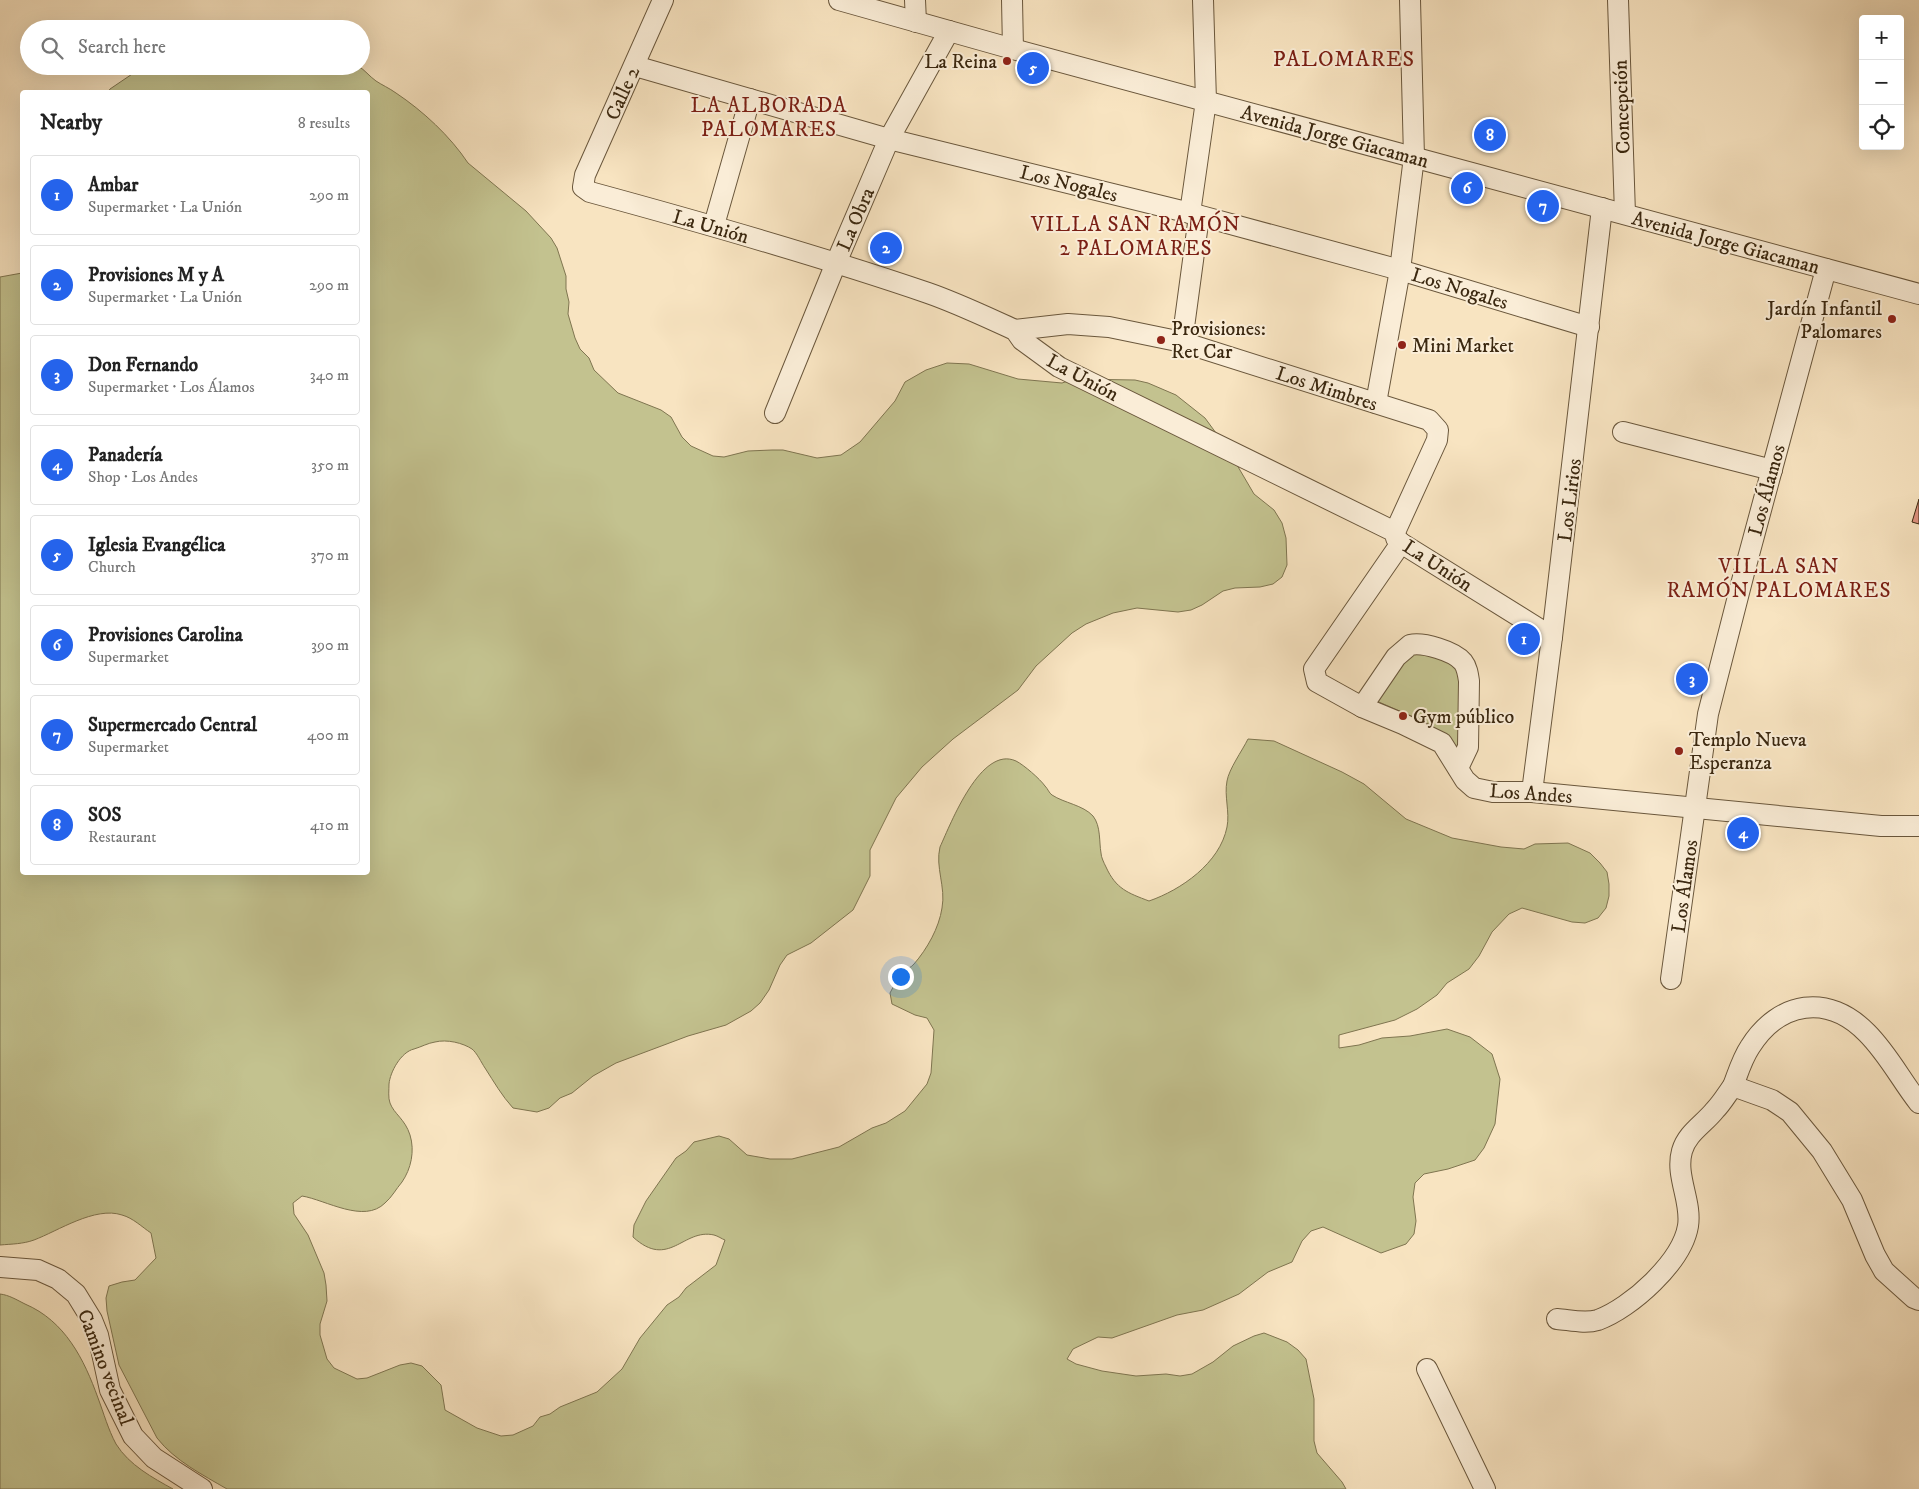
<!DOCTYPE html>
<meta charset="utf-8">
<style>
body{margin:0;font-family:"IM FELL DW Pica",serif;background:#f2f2f2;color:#222}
.controls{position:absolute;right:15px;top:15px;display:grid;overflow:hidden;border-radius:5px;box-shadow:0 5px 20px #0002}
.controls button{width:45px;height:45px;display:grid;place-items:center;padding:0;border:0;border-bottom:1px solid #e0e0e0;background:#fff;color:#222;font:25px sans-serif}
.you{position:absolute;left:900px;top:976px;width:18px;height:18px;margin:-12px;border:4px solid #fff;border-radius:50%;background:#1a73e8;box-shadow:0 0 0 8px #1a73e833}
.badge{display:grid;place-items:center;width:32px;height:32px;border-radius:50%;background:#2563eb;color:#fff;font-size:16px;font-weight:700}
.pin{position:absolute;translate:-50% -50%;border:2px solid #fff;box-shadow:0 1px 5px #0006}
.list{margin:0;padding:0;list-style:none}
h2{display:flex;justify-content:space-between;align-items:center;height:65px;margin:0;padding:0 20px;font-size:21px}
h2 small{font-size:16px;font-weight:400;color:#767676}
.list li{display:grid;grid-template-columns:32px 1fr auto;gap:15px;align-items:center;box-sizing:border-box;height:80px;margin:0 10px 10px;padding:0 10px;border:1px solid #e0e0e0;border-radius:5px}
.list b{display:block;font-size:19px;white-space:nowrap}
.list p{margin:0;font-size:16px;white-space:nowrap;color:#767676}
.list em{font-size:16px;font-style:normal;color:#767676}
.icon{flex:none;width:28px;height:28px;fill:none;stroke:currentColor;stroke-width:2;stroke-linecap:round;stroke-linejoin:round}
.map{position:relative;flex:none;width:1919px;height:1489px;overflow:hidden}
.search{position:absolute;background:#fff;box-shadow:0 5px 20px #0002;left:20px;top:20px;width:350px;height:55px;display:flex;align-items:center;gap:12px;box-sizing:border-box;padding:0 18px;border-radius:28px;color:#767676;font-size:19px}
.panel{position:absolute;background:#fff;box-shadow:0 5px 20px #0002;left:20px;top:90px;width:350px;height:785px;border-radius:5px}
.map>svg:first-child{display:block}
.green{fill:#c3c28f;stroke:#7f7550}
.building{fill:#e09483;stroke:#3b2810}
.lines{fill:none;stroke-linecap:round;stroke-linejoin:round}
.minor-casing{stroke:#6a573c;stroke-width:22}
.minor{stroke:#faedd7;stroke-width:20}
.poi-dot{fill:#8f2418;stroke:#faedd7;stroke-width:2}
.labels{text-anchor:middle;stroke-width:4;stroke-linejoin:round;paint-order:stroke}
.poi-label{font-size:20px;fill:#3b2810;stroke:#faedd7;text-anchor:start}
.street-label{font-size:20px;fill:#3b2810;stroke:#faedd7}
.neighbourhood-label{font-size:21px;letter-spacing:1px;fill:#7a1f14;stroke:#faedd7}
.quarter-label{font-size:22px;letter-spacing:1px;fill:#7a1f14;stroke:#faedd7}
</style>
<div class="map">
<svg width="1919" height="1489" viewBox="0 0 1919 1489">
<rect width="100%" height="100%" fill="#f8e4c1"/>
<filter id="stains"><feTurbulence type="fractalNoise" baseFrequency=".004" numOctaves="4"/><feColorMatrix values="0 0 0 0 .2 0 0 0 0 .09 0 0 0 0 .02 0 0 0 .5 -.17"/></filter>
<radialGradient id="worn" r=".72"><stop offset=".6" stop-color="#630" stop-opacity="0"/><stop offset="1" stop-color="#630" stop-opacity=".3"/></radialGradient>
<g class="green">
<path d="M144,66H358C365,70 369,76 376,81C382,85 389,88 396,93C423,111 450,136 468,163L526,211L551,238L557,248L566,276V289L569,302L568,314L575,338L580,349L589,358L594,370L618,393L661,410L671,417L682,437L691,446L713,456L724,457L748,451L772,450H783L817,458L841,455L860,442L895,401L905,382L926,370L947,363L969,364L1018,379L1062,383L1074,379L1135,380L1148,383L1176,395L1205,418L1227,448L1254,494L1274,510L1282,523L1286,538L1287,565L1282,577L1273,584L1260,587L1235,588L1223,591L1202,605L1191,610L1178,612L1137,608L1113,613L1086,624L1072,633L1036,666L1018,690L953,739L922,767L896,798L870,850V876L853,910L811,943L787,955L780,965L769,990L760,1003L751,1011L726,1025L688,1036L616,1063L593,1076L572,1093L560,1098L549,1108L537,1112L513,1108C502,1096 494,1082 485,1068C481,1062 477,1053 472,1049C463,1043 447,1039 435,1042C428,1043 421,1047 414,1049C401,1052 390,1072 389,1084C389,1090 388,1098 390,1103C394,1114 405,1119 410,1135C415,1151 411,1169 402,1182C396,1189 392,1197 385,1203C364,1224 326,1200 302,1196L293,1203L294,1214L308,1235L324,1273L326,1285L327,1301L320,1324V1335L327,1359L334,1368L357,1379L367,1378L400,1365L411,1363L422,1366L441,1385L445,1410L477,1428L501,1436L513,1435L533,1426L540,1417L550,1414L560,1407L597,1392L622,1369L640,1338L667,1305L679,1297L686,1288L716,1265L725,1240C722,1239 718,1236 714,1235C683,1228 669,1270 633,1237L634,1225L646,1201L676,1158L686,1151L694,1142L719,1136L729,1139L747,1155L770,1159H792L839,1147L872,1128L886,1123L905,1111L927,1084L931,1073L934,1030L927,1018L915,1015L892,1004L890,993C894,986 897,978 902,973C905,969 911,968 914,964C927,949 939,928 942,908C946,887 935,867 940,847C951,823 981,745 1016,761C1024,765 1040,779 1045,786C1048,789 1049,793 1052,795C1064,803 1083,805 1093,816C1101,826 1099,842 1101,853C1101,857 1104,863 1106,867C1116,889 1128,893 1149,901C1181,890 1220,863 1227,827C1230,812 1224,796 1227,781C1229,769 1242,751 1248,739L1274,741L1342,772L1364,784L1406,819L1452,838L1501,847L1524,849L1535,844L1568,843L1590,853L1600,863L1607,872L1609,884V896L1606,908L1598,918L1585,923L1572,922L1522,908L1509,914L1492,932L1479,956L1469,969L1447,983L1437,995L1417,1009L1395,1020L1339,1035V1048L1359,1045L1382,1038L1410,1036L1447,1029L1470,1037L1492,1054L1500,1079L1495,1124L1484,1148L1475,1160L1448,1169L1424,1174L1415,1183L1413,1197L1416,1221L1414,1234L1406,1244L1381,1253L1323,1227L1311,1231L1302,1241L1292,1262L1268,1272L1239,1294L1203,1310L1177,1315L1112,1338L1098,1337L1073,1349L1067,1359L1076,1364L1102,1371L1136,1376L1166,1374L1180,1376L1192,1374L1213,1362L1233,1346L1254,1336L1264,1333L1287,1342L1298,1350L1306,1359L1314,1399V1441L1317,1453L1342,1482L1346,1489H227C203,1475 175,1461 157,1438L119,1365L107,1311L106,1298L109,1286L122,1282L135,1280L156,1258L151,1233C142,1227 133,1218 122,1215C95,1206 58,1231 34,1240C23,1244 12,1244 0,1245V277L22,273V872H368V92H108L110,89Z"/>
<polygon points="1409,647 1443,658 1462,674 1464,731 1457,752 1441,733 1427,723 1372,699"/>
<path d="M0,1294C9,1295 17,1300 25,1304C65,1321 84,1359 98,1398C104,1414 108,1429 116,1444C129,1465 153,1478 173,1489H0Z"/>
</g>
<polygon class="building" points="1919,499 1919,524 1912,522"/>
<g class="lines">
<defs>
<g id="minor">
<path d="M663,0L585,175L583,187L590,192C704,223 817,255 928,293C957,303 986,317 1015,330L1022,340L1059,367L1395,532L1396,538L1401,543L1552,637"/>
<polyline points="839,0 1013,49 1919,294"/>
<polyline points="915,0 916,22"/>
<polyline points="1012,0 1013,49"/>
<polyline points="1618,0 1625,214"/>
<polyline points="635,66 889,139 1190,213 1400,270 1589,327"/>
<polyline points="1190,213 1206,101 1203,0"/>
<polyline points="714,225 750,99"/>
<polyline points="1015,330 1068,324 1109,327 1182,342 1429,420 1438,430 1437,440 1395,532"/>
<polyline points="1182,342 1199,216"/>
<polyline points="1376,403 1400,270 1414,157 1410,0"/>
<polyline points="775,413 836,263 889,139 949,31"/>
<polyline points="1623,432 1772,470"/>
<polyline points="1401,543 1314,669 1317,682 1362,707 1403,724 1442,743 1465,780 1474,788 1493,792 1532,792 1881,826 1919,826"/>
<path d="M1362,707L1396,657L1410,645C1423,642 1454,651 1463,662C1467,667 1468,674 1469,681L1468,747L1458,768"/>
<polyline points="1532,792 1552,637 1602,208"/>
<polyline points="1671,979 1708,714 1744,573 1826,269"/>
<path d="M1733,1086C1738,1073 1742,1059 1750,1047C1779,1001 1828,993 1867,1033C1888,1054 1901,1080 1919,1103"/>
<polyline points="0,1267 38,1270 58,1279 76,1294 92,1320 98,1335 110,1390 133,1436 154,1458 202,1489"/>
<path d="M1557,1319C1570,1320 1585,1324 1598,1320C1631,1308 1682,1262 1688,1226C1692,1201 1675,1176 1682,1151C1687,1133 1704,1124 1715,1110C1722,1103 1727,1094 1733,1086L1772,1100L1790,1112L1822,1151L1852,1200L1875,1255L1884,1271L1914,1298L1919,1300"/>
<polyline points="1427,1369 1485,1489"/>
</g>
</defs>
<use href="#minor" class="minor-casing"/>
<use href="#minor" class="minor"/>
</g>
<g class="poi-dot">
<circle cx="1007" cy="61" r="5"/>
<circle cx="1892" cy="319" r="5"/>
<circle cx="1161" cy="340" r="5"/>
<circle cx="1402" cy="345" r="5"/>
<circle cx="1403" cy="716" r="5"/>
<circle cx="1679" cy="751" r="5"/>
</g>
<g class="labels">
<g class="poi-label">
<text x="997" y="68" text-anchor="end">La Reina</text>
<text x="1882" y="315" text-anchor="end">Jardín Infantil<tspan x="1882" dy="23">Palomares</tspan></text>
<text x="1171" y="335">Provisiones:<tspan x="1171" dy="23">Ret Car</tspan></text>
<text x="1412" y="352">Mini Market</text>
<text x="1413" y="723">Gym público</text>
<text x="1689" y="746">Templo Nueva<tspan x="1689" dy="23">Esperanza</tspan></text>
</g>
<g class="street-label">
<text transform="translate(622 93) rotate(-66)" y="7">Calle 2</text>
<text transform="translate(1621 107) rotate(-92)" y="7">Concepción</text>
<text transform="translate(1335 136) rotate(15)" y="7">Avenida Jorge Giacaman</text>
<text transform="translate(1069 183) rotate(14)" y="7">Los Nogales</text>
<text transform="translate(855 219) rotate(-67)" y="7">La Obra</text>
<text transform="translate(711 226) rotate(16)" y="7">La Unión</text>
<text transform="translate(1726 242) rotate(15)" y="7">Avenida Jorge Giacaman</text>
<text transform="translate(1460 288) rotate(17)" y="7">Los Nogales</text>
<text transform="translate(1083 377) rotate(28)" y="7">La Unión</text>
<text transform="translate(1327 388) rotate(18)" y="7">Los Mimbres</text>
<text transform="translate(1766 490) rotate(-75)" y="7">Los Álamos</text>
<text transform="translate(1569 500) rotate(-83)" y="7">Los Lirios</text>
<text transform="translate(1438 565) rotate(33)" y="7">La Unión</text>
<text transform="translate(1531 793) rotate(4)" y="7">Los Andes</text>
<text transform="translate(1684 886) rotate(-82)" y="7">Los Álamos</text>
<text transform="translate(106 1367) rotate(69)" y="7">Camino vecinal</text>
</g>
<g class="neighbourhood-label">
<text x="769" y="112">LA ALBORADA<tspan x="769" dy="24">PALOMARES</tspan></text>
<text x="1136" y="231">VILLA SAN RAMÓN<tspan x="1136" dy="24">2 PALOMARES</tspan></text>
<text x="1779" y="573">VILLA SAN<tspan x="1779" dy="24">RAMÓN PALOMARES</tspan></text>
</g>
<g class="quarter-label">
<text x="1344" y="66">PALOMARES</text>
</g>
</g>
<rect width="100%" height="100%" filter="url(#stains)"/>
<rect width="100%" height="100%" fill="url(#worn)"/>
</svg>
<div class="controls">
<button>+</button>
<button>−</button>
<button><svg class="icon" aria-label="locate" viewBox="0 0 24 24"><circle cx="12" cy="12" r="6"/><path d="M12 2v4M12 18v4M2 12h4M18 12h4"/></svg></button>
</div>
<div class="you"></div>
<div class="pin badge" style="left:1524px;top:639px">1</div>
<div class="pin badge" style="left:886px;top:248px">2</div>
<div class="pin badge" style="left:1692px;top:679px">3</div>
<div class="pin badge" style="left:1743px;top:833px">4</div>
<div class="pin badge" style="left:1033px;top:68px">5</div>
<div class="pin badge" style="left:1467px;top:188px">6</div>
<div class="pin badge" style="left:1543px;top:206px">7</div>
<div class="pin badge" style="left:1490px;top:135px">8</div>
<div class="search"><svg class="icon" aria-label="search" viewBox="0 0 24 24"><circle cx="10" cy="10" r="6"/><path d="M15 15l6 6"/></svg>Search here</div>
<section class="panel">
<h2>Nearby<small>8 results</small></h2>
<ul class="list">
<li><span class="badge">1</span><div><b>Ambar</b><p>Supermarket · La Unión</p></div><em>290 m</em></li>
<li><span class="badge">2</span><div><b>Provisiones M y A</b><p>Supermarket · La Unión</p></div><em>290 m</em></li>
<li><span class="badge">3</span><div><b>Don Fernando</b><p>Supermarket · Los Álamos</p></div><em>340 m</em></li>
<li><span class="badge">4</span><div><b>Panadería</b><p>Shop · Los Andes</p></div><em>350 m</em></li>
<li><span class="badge">5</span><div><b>Iglesia Evangélica</b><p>Church</p></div><em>370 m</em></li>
<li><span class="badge">6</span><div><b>Provisiones Carolina</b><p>Supermarket</p></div><em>390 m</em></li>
<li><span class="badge">7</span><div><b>Supermercado Central</b><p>Supermarket</p></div><em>400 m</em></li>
<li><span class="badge">8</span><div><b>SOS</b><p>Restaurant</p></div><em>410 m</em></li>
</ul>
</section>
</div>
